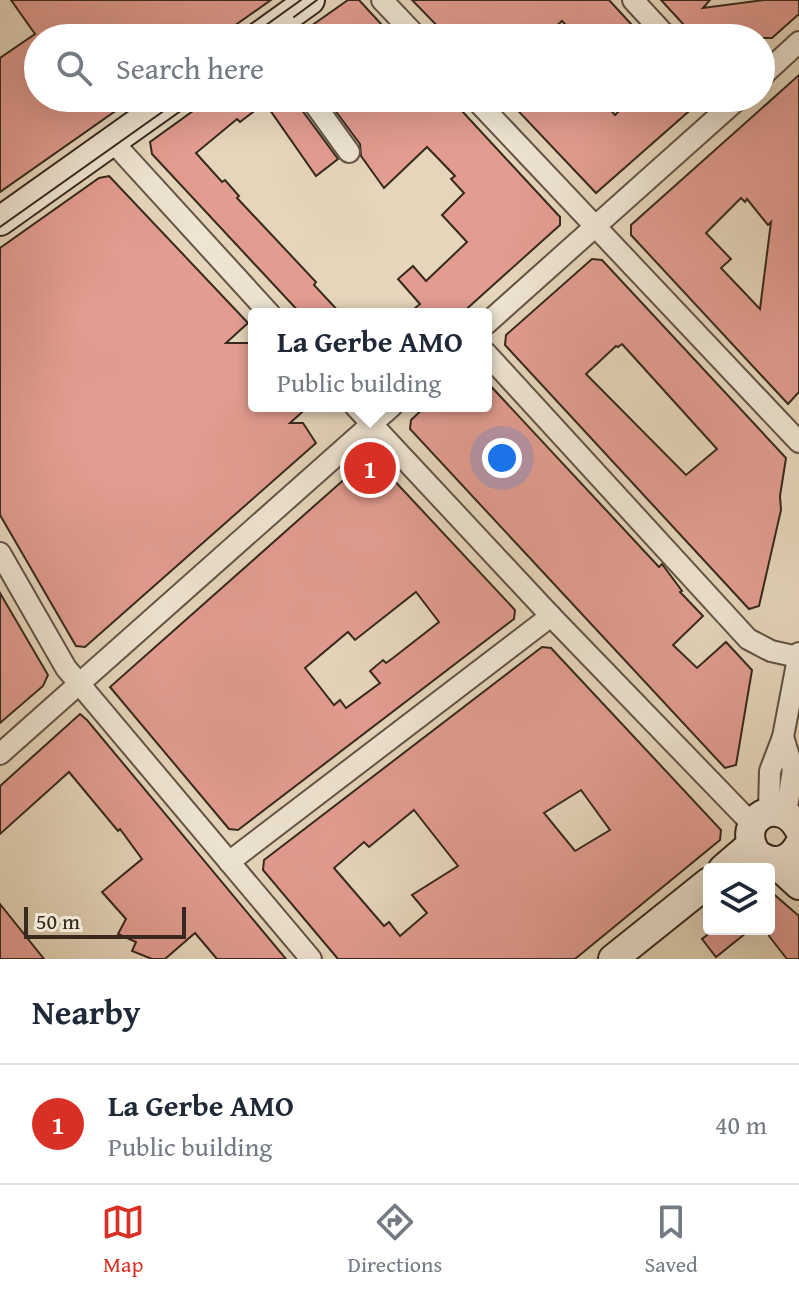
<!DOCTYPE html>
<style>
body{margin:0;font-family:"Gentium Book Plus",serif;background:#f6f6f7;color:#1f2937}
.controls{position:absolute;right:24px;bottom:24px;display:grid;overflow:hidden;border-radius:8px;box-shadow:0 8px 32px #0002}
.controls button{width:72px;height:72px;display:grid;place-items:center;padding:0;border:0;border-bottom:2px solid #e0e1e3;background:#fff;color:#1f2937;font:40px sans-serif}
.scale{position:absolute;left:24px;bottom:20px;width:162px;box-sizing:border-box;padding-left:8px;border:4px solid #37291d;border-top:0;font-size:22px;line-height:28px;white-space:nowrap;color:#37291d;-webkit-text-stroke:6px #eee4d2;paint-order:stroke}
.you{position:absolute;left:502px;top:458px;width:28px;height:28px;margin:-20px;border:6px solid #fff;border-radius:50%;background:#1a73e8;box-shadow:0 0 0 12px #1a73e833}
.badge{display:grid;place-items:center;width:52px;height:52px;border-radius:50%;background:#d93025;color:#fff;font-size:26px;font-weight:700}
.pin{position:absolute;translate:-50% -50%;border:4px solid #fff;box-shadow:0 2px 8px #0006}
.popup{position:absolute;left:248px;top:308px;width:244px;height:104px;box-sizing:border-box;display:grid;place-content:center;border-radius:8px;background:#fff;filter:drop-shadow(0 2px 6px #0005);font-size:26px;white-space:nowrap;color:#747a83}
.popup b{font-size:30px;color:#1f2937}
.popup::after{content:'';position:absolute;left:50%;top:100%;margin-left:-16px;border:16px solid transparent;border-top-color:#fff}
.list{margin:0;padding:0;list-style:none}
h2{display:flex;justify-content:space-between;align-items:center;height:104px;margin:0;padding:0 32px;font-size:34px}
h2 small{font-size:26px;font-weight:400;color:#747a83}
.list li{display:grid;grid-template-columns:52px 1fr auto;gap:24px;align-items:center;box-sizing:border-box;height:120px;padding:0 32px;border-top:2px solid #e0e1e3}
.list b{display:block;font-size:30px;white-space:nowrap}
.list p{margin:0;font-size:26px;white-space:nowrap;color:#747a83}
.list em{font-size:26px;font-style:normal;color:#747a83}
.icon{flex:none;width:44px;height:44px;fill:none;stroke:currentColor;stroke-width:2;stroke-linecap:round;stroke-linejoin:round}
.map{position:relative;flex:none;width:799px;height:959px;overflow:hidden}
.search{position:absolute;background:#fff;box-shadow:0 8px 32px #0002;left:24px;right:24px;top:24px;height:88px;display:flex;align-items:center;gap:20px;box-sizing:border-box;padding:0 28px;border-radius:44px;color:#747a83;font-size:30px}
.sheet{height:224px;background:#fff}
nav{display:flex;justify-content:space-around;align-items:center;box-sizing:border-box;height:112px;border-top:2px solid #e0e1e3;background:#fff;font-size:22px;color:#747a83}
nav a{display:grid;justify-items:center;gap:4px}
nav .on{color:#d93025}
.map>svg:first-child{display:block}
.building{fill:#e29c90;stroke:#37291d;stroke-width:2;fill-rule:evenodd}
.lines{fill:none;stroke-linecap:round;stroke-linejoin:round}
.street-casing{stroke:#625444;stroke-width:24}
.secondary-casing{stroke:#37291d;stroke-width:32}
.street{stroke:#eee4d2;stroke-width:20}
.secondary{stroke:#eee4d2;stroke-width:28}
.tram{stroke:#37291d;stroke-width:2}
</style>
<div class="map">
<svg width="799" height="959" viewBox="0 0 799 959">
<rect width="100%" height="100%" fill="#e5d5ba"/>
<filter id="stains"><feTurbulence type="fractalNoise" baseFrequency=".0025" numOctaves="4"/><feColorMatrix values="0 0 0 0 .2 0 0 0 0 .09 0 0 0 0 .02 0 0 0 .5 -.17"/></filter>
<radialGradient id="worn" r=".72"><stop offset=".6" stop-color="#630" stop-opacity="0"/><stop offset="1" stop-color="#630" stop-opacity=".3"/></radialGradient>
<g class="building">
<polygon points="11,0 271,0 217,38 38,38 38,98 134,98 0,192 0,58 35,34"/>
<polygon points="348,0 359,0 394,38 294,38"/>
<polygon points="412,0 609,0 644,38 578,38 562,21 543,38 449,38"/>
<polygon points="661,0 710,0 703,8 764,0 799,0 799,14 772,38 696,38"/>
<path d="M799,75V392L788,404L631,235V225ZM741,198L745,202L747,199L768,225L771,222L760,309L721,268L731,259L706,233Z"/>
<polygon points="211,98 297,98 299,106 338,159 316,176 265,103 240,122 237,119 196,153 222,182 225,180 239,196 237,198 316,282 314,285 341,314 301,314 152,154 150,142"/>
<polygon points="326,98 450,98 560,217 560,225 461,314 408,314 420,304 398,279 413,266 426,281 467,242 442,215 464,193 451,179 455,176 427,147 384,188 361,156 360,144"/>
<polygon points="506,98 600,98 615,115 632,98 704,98 596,193"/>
<polygon points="109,176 248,323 226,343 254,343 254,406 309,406 290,423 303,423 316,443 85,647 76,646 0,515 0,248 99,178"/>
<path d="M592,259L602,260L786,458L780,496L781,510L759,606L749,609L505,345L506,335ZM622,344L717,449L686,475L586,374L616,346L618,347Z"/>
<polygon points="486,381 659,567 662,564 682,591 680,592 703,616 673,645 697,668 726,642 752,670 736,765 725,768 410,429 411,420 426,406 486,406"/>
<path d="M366,460L376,461L515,610L514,619L238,830L229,829L110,687ZM416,592L439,622L393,658L386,663L383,660L370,671L380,683L346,708L340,700L334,705L305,668L348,632L355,640Z"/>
<polygon points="0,593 48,675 43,686 0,723"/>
<path d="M542,647L551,648L721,830L720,840L575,959H338L263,870L264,860ZM581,790L610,830L575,851L544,813ZM414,810L458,866L412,895L427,913L400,936L389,922L384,926L334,868L364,842L369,847Z"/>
<polygon points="80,714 87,720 286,959 217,959 195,933 165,959 152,959 132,951 136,942 118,934 126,919 102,892 142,859 120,829 118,831 69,772 0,834 0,786"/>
<polygon points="769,890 799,916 799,959 787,959 769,936"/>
<polygon points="0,904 44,959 0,959"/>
<polygon points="715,929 751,929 716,957 702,939"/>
</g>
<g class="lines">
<defs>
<g id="street">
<polyline points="382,0 418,38"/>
<polyline points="633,0 668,38"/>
<polyline points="761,77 799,42"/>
<polyline points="310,98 349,152"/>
<polyline points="474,98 799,442"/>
<polyline points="113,142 270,314"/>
<polyline points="486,324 739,98"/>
<polyline points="486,353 748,639 771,651 798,657"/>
<polyline points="355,406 551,616 752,824"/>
<polyline points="0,553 66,668 311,959"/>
<polyline points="783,737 793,769 786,814"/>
<polyline points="0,754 392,406"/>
<polyline points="769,812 770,771 783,737 799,653"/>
<polyline points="229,862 551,616"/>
</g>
<g id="secondary">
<polyline points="257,38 310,0"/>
<polyline points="0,221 173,98"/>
<path d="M799,829C780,793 734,819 756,853C772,866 789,863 799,845"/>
<polyline points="774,862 799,885"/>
<polyline points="723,869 751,845"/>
<polyline points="613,959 709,882"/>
</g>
</defs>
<use href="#street" class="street-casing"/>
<use href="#secondary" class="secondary-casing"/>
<use href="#street" class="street"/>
<use href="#secondary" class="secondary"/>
<g class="tram">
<polyline points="294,17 317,0"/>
<polyline points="248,38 301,0"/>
<polyline points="0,227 182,98"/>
</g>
</g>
<rect width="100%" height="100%" filter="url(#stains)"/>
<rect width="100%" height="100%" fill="url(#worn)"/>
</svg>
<div class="controls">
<button><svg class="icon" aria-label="layers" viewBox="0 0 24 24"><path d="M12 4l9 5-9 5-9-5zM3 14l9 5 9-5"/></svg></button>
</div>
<div class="scale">50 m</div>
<div class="you"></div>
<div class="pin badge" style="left:370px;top:468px">1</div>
<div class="popup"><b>La Gerbe AMO</b>Public building</div>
<div class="search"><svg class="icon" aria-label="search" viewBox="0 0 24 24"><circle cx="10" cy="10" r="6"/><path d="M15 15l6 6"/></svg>Search here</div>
</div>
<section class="sheet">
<h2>Nearby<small></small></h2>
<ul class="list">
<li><span class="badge">1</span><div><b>La Gerbe AMO</b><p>Public building</p></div><em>40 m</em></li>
</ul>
</section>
<nav>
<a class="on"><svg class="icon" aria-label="map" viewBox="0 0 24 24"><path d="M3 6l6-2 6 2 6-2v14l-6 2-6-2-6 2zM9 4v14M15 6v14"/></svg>Map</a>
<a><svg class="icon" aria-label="directions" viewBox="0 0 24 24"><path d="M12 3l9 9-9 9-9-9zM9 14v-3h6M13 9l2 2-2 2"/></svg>Directions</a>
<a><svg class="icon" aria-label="saved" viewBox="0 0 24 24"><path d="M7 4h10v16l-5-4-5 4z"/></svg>Saved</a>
</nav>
